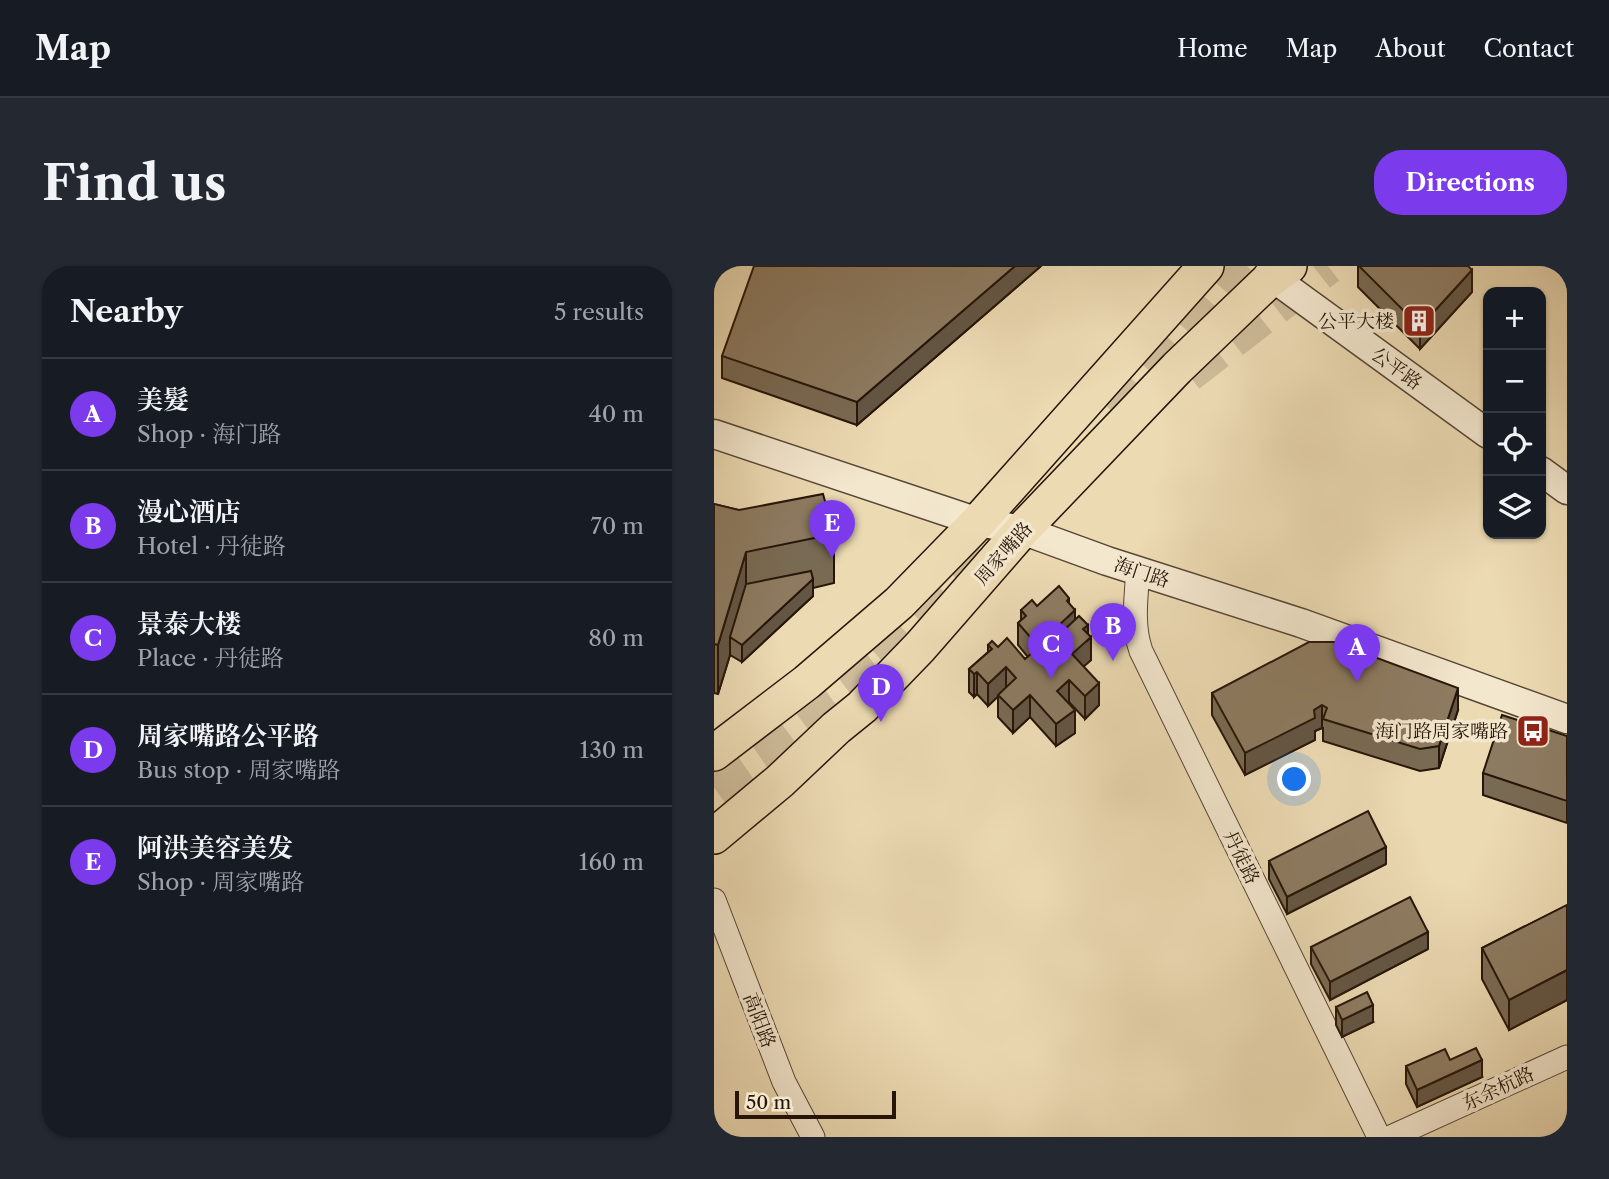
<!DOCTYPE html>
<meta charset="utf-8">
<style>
body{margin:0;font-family:"Libre Caslon Text","Noto Serif SC",serif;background:#242831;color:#f1f3f6}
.controls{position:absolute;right:21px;top:21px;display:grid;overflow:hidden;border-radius:14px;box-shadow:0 2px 5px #0004}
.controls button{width:63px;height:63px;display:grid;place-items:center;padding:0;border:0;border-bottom:2px solid #363941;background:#171b24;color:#f1f3f6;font:35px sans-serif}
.scale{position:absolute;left:21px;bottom:18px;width:161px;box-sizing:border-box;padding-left:7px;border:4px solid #271509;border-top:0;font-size:19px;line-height:24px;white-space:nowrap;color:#271509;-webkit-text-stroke:5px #f3e7ce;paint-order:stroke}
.you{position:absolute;left:581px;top:514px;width:24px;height:24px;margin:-18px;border:5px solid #fff;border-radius:50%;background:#1a73e8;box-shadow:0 0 0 10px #1a73e833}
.badge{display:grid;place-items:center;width:46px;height:46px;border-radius:50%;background:#7c3aed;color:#fff;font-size:23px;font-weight:700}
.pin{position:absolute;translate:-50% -58px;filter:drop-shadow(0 2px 4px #0008)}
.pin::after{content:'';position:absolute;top:37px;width:24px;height:21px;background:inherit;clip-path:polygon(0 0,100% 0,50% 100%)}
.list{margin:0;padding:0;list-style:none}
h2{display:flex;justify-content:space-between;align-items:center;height:91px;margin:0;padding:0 28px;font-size:30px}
h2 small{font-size:23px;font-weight:400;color:#9ea1a6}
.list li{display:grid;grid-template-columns:46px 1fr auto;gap:21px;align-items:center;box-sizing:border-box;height:112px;padding:0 28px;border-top:2px solid #363941}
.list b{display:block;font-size:26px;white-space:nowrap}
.list p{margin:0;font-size:23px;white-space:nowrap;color:#9ea1a6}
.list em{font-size:23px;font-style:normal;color:#9ea1a6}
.icon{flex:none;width:38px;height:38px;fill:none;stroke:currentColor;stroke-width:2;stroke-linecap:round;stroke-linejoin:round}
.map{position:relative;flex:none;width:853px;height:871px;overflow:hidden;border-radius:28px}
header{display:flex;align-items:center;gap:42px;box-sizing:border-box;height:98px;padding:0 35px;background:#171b24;border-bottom:2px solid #363941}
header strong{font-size:33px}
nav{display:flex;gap:38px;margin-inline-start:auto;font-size:24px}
.intro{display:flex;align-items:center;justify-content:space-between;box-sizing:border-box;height:168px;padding:0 42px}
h1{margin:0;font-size:49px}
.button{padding:18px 32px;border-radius:28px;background:#7c3aed;color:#fff;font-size:24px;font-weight:700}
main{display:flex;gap:42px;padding:0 42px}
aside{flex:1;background:#171b24;border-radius:28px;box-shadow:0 2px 5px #0004}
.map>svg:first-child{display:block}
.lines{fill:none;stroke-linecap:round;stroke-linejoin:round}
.trunk-tunnel{stroke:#cebc9a;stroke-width:37;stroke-dasharray:37 18;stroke-linecap:butt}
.minor-casing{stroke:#584634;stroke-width:25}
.tertiary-casing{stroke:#584634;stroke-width:31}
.primary-casing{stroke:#271509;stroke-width:38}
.trunk-casing{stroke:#271509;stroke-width:39}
.minor{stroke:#f3e7ce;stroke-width:23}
.tertiary{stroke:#f3e7ce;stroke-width:28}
.primary{stroke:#ecdab3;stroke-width:35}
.trunk{stroke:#ecdab3;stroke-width:37}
.wall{fill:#796a53;stroke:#271509;stroke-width:2}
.shaded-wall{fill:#635644;stroke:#271509;stroke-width:2}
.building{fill:#8d7b61;stroke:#271509;stroke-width:2}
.labels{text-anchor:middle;stroke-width:7;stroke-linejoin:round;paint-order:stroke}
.poi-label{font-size:19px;fill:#271509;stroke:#f3e7ce;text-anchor:end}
.street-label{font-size:19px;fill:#271509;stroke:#f3e7ce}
</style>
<header>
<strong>Map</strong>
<nav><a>Home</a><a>Map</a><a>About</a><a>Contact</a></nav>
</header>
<div class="intro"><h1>Find us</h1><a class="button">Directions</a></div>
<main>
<aside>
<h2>Nearby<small>5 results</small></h2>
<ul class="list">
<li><span class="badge">A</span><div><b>美髮</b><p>Shop · 海门路</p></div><em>40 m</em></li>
<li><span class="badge">B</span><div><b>漫心酒店</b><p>Hotel · 丹徒路</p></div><em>70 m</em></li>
<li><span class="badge">C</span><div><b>景泰大楼</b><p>Place · 丹徒路</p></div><em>80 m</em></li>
<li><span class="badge">D</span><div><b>周家嘴路公平路</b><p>Bus stop · 周家嘴路</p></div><em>130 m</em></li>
<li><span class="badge">E</span><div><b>阿洪美容美发</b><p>Shop · 周家嘴路</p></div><em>160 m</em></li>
</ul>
</aside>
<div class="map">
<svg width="853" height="871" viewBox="0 0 853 871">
<rect width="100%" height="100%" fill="#ecdab3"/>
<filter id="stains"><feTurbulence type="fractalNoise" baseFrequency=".00286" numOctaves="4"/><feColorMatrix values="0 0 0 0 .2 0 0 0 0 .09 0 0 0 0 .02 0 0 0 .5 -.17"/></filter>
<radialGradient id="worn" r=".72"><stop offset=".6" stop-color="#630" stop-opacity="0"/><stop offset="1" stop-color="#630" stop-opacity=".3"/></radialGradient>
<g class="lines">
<g class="trunk-tunnel">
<polyline points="474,108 614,0"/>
<polyline points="399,146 514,18 533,0"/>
<polyline points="160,386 283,275"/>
<polyline points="0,521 57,482 194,380"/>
</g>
<defs>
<g id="minor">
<path d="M424,305C422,331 418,360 427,385L665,871"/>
<polyline points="0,634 70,816 99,871"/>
<polyline points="677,871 853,791"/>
</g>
<g id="tertiary">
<polyline points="558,11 774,168"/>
<polyline points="0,168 264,256 308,264 393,295 587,357 853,453"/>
<polyline points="827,205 853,224"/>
</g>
<g id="primary">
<polyline points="0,487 93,416 185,337 264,256 492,0"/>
<polyline points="0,570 66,515 122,462 148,441 206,381 308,264 463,102 558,11 575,0"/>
</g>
<polyline id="trunk" points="558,11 571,0"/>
</defs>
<use href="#minor" class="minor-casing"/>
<use href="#tertiary" class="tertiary-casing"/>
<use href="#primary" class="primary-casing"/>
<use href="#trunk" class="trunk-casing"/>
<use href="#minor" class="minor"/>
<use href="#tertiary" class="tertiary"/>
<use href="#primary" class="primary"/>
<use href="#trunk" class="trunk"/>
</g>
<g class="wall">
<polygon points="327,0 143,159 8,112 8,90"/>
<polygon points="644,0 754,0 758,26 706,83 644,21"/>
<polygon points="0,238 120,268 120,317 99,322 99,330 28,396 16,389 4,428 0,427"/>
<polygon points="355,337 361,354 374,368 377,394 369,400 385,439 371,453 355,436 354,437 361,467 342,480 316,451 299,467 284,451 284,430 274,440 263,428 260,431 255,426 255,403 274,386 274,379 284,381 311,393 314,391 304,379 304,357 307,354 307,344 323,340"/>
<polygon points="498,427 744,444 725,502 706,505 609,475 609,462 608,462 601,465 601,474 531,509 498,449"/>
<polygon points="853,470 853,557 769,529 769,507"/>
<polygon points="555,595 672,598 573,648 555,613"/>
<polygon points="853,639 853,734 795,764 768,713 768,682"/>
<polygon points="597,681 714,683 616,734 597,698"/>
<polygon points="622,741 659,756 628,771 622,759"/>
<polygon points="736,794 768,811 703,841 692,818 692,800"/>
</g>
<g class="shaded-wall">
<polygon points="301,0 327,0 143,159 143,136"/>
<polygon points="758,4 758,26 706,83 706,61"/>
<polygon points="32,286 32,335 16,371 16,389 4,428 4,379"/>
<polygon points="99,313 99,330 28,396 28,379"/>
<polygon points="355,332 355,350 361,344 361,366 342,384 342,362"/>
<polygon points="374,359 374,374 377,371 377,394 358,411 358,388 369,363"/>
<polygon points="292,401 292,423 274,440 274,418"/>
<polygon points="263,406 263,428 260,431 260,408"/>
<polygon points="355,414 355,436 343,447 343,425"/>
<polygon points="385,417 385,439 371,453 371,430"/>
<polygon points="744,422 744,444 725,502 725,480"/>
<polygon points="316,429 316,451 299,467 299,444"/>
<polygon points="608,439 608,462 601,465 601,474 531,509 531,487"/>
<polygon points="361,444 361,467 342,480 342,458"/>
<polygon points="672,581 672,598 573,648 573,631"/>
<polygon points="714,666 714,683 616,734 616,716"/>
<polygon points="853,704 853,734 795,764 795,734"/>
<polygon points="659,739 659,756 628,771 628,754"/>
<polygon points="768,794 768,811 703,841 703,824"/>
</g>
<g class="building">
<polygon points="40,0 301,0 143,136 8,90"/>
<polygon points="645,0 754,0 758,4 706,61"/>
<polygon points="109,228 120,268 32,286 4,379 0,378 0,238 25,244"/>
<polygon points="97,305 99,313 28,379 16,371 32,318"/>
<polygon points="345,320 355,332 353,335 361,344 342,362 347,367 365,350 374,359 369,363 377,371 358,388 385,417 371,430 355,414 343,425 361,444 342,458 316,429 299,444 284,429 302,412 292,401 274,418 263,406 260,408 255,403 278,383 274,379 278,375 284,381 293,372 311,393 325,381 304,357 312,350 307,344 318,334 323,340"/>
<polygon points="595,376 620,376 744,422 725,480 706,483 609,453 613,442 608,439 600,444 601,452 531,487 498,427"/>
<polygon points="788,449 853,470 853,535 769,507"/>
<polygon points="654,545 672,581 573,631 555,595"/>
<polygon points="696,631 714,666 616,716 597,681"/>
<polygon points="853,639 853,704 795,734 768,682"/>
<polygon points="653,726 659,739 628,754 622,741"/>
<polygon points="762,782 768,794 703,824 692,800 731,783 736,794"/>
</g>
<defs>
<symbol id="building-square" viewBox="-11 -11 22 22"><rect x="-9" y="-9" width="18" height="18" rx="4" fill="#8f2418" stroke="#f3e7ce"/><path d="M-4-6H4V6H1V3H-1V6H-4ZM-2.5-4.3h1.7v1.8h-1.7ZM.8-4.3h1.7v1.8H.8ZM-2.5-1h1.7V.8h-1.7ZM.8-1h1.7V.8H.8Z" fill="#fff"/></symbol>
<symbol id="bus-square" viewBox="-11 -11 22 22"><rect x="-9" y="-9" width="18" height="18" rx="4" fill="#8f2418" stroke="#f3e7ce"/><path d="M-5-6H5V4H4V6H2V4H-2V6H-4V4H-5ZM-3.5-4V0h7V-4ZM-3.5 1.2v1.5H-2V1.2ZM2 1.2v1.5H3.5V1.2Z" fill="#fff"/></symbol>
</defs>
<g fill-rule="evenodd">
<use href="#building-square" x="686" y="36" width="38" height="38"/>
<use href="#bus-square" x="800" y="446" width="38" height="38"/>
</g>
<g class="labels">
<g class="poi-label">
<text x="680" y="62">公平大楼</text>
<text x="794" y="472">海门路周家嘴路</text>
</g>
<g class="street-label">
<text transform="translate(683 102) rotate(36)" y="7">公平路</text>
<text transform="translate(289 287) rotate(-49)" y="7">周家嘴路</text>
<text transform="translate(428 306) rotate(18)" y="7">海门路</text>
<text transform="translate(528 591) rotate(64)" y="7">丹徒路</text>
<text transform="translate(46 754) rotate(69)" y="7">高阳路</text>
<text transform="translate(784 822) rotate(-25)" y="7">东余杭路</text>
</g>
</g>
<rect width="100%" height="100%" filter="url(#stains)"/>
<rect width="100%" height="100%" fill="url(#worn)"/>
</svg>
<div class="controls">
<button>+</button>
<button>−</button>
<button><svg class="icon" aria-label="locate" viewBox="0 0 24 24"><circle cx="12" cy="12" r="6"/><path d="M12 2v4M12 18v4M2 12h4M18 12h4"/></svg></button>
<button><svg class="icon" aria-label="layers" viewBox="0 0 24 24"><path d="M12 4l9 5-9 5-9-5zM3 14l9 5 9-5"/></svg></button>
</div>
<div class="scale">50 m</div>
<div class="you"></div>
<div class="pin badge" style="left:643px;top:416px">A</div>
<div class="pin badge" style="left:399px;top:395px">B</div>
<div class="pin badge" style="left:337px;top:413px">C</div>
<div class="pin badge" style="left:167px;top:456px">D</div>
<div class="pin badge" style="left:118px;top:292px">E</div>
</div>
</main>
